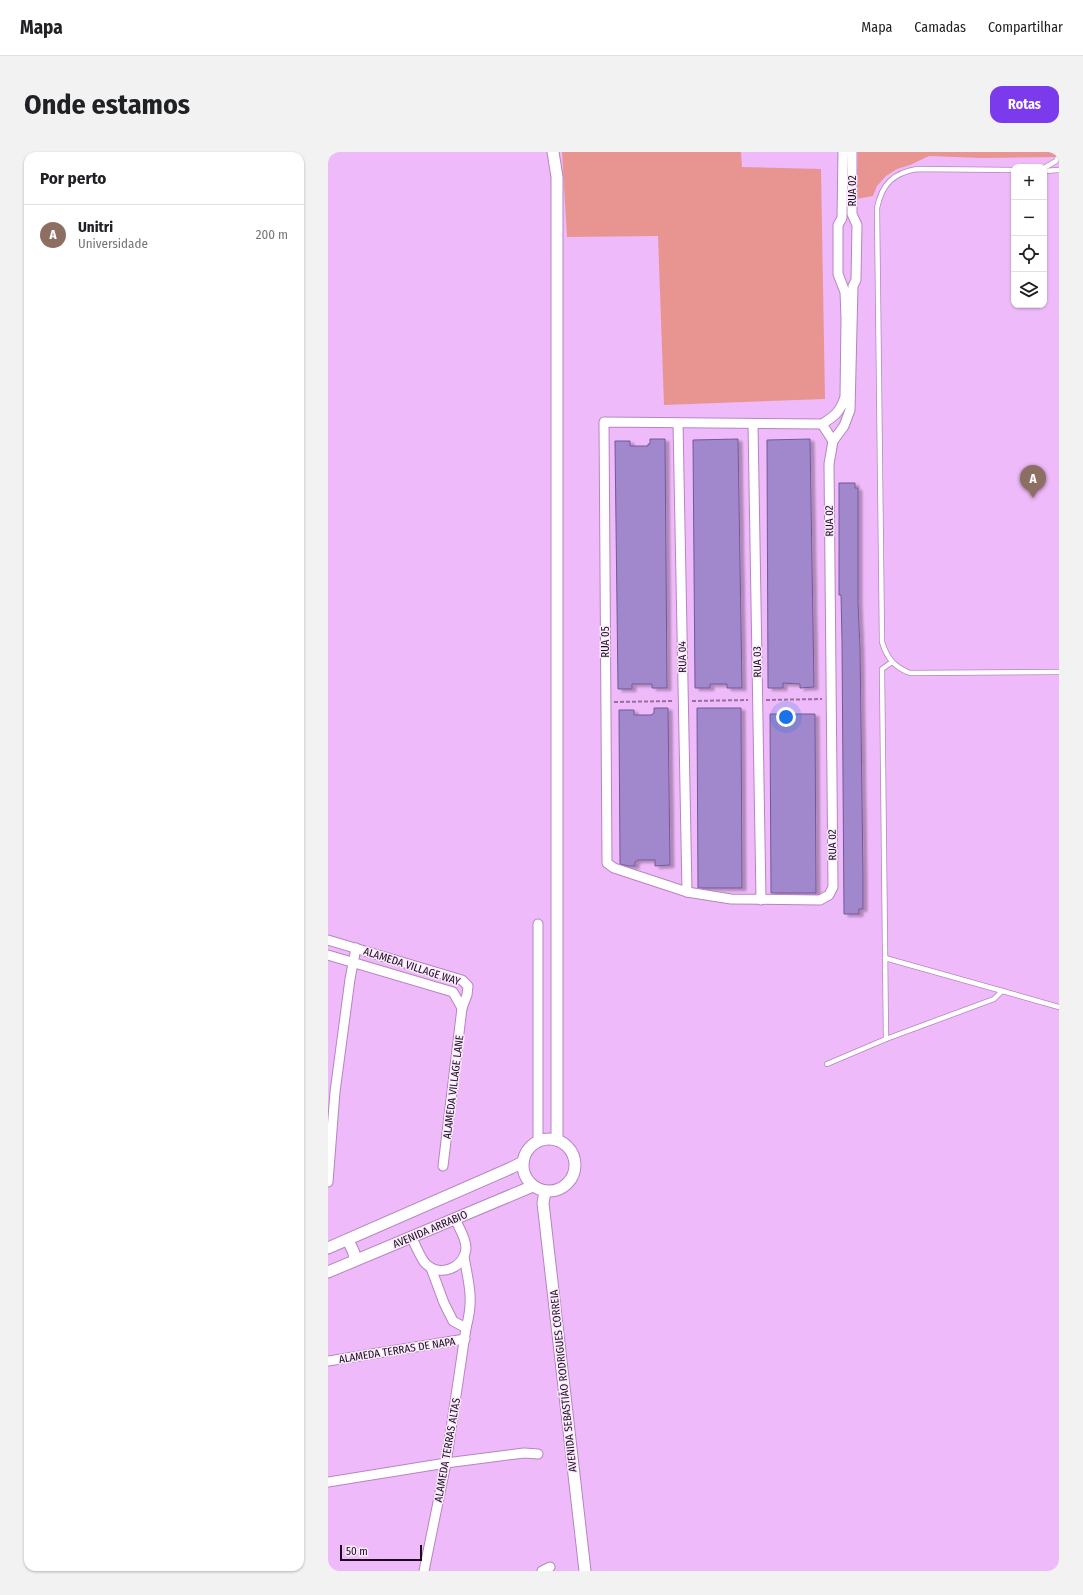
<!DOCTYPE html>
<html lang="pt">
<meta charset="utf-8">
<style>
body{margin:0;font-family:"Fira Sans Condensed",sans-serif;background:#f2f2f2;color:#202124}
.controls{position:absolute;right:12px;top:12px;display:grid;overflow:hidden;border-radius:8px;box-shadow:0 1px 3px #0004}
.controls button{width:36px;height:36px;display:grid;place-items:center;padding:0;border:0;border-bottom:1px solid #e0e0e0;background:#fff;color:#202124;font:20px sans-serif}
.scale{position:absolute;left:12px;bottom:10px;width:82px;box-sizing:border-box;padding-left:4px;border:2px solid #1d0a20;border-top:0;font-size:11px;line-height:14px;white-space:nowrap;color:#1d0a20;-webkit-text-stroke:3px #faeafd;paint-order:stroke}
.you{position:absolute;left:458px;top:565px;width:14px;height:14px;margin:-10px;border:3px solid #fff;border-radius:50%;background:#1a73e8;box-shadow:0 0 0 6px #1a73e833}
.badge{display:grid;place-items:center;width:26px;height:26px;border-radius:50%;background:#7c3aed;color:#fff;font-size:13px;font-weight:700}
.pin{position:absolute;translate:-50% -33px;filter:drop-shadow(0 1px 2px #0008)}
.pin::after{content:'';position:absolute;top:21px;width:14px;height:12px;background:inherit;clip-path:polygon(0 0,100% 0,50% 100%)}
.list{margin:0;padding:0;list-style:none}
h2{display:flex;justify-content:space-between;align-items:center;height:52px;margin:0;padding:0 16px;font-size:17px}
h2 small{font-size:13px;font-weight:400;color:#757577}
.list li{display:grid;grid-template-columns:26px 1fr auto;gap:12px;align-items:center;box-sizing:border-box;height:60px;padding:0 16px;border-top:1px solid #e0e0e0}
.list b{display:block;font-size:15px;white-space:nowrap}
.list p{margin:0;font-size:13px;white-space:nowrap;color:#757577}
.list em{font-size:13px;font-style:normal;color:#757577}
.icon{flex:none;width:22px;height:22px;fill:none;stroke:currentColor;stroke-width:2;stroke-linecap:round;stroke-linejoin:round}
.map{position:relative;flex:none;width:731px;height:1419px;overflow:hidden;border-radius:12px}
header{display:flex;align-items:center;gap:24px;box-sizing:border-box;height:56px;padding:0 20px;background:#fff;border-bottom:1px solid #e0e0e0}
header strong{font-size:19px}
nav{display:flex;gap:22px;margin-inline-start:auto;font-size:14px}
.intro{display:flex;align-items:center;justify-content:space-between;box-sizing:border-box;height:96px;padding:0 24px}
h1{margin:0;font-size:28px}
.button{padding:10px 18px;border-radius:12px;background:#7c3aed;color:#fff;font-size:14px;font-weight:700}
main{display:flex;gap:24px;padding:0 24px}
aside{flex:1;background:#fff;border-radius:12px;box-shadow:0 1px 3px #0004}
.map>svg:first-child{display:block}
.green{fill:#e89592}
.building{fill:#a187cb;stroke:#725999;filter:url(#shadow)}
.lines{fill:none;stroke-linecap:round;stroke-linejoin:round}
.service-casing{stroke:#b784c0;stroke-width:6}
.minor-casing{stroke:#b784c0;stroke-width:11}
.tertiary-casing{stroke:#b784c0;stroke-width:13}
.path{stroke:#966f9d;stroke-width:2;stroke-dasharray:4 2;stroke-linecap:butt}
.service{stroke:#fff;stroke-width:4.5}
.minor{stroke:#fff;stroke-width:9}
.tertiary{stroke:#fff;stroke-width:11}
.labels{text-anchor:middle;stroke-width:3;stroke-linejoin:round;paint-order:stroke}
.street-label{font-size:11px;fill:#1d0a20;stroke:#faeafd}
</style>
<header>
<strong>Mapa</strong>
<nav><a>Mapa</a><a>Camadas</a><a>Compartilhar</a></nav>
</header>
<div class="intro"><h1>Onde estamos</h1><a class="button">Rotas</a></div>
<main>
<aside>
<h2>Por perto<small></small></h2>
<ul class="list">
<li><span class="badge" style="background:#8d6e63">A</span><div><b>Unitri</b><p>Universidade</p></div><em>200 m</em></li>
</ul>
</aside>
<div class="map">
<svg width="731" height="1419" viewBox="0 0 731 1419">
<defs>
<filter id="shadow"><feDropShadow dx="4" dy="2.5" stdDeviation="1" flood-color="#0004"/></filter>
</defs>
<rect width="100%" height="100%" fill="#efbaf9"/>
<g class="green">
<polygon points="234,0 413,0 414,15 493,17 497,247 336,253 330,84 239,85"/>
<polygon points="530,0 731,0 731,5 653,6 601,4 582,13 569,17 558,24 549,34 545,44 529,47"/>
</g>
<g class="building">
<polygon points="322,287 337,287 339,536 324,536 324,532 304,532 304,537 290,537 287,289 302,289 302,294 320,294 320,292 322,292"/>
<polygon points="410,287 414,536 399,536 399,532 382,532 382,536 367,536 365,288"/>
<polygon points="482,287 486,535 472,536 472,532 455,531 455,536 440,536 439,288"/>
<polygon points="511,331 527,331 527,336 530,336 530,451 532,496 535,724 535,757 531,757 531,762 516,762 514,489 513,443 511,443"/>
<polygon points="326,556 340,556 342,713 327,714 327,708 310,708 307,710 307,714 300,714 292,712 291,558 306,558 306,563 323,563 326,561"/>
<polygon points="369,556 413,556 414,736 370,736"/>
<polygon points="442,562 487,562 488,741 443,741"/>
</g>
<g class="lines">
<defs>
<g id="service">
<polyline points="716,16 728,9 731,3"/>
<path d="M686,18L589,17C565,21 554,32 549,56L554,490C559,506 566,515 582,521L731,520"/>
<polyline points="716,19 731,18"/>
<polyline points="557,806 731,855"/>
<polyline points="558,887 554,517 564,510"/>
<polyline points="499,912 558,887 666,847 674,839"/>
</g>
<g id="minor">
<path d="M515,0L514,66L510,73V122L517,140L518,166L517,245C512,260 507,264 494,272L276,270L279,711L286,716L359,740L403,747L492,748L501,743L505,735L501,312L505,289L516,274L522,258L525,134L528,128L529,73L524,62V0"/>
<polyline points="350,271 359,740"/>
<polyline points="425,272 433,748"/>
<polyline points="494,272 505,289"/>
<polyline points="0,788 134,828 140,834 139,843 134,856 115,1014"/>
<polyline points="0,803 125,840 134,856"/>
<polyline points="210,989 210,772"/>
<polyline points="0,1030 7,940 22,827 28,796"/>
<path d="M83,1085C88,1093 92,1106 98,1112C113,1126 137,1115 138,1096C138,1086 131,1076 127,1067"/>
<polyline points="103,1116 116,1151 125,1169 138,1176"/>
<polyline points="0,1209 137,1187"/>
<polyline points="0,1330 118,1311 196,1301 210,1302"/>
<path d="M96,1419L118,1311L138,1176C146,1147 141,1133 136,1105"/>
<polyline points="214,1419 222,1415"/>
</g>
<g id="tertiary">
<polyline points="225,0 229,25 229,988"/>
<circle cx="221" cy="1013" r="26"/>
<polyline points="217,1039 215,1051 257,1419"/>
<polyline points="20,1088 26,1101 27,1108"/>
<polyline points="0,1096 183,1016 195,1010"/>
<polyline points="0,1120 205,1034"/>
</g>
</defs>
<use href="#service" class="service-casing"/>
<use href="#minor" class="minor-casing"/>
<use href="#tertiary" class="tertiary-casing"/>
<g class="path">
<polyline points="438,548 494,547"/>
<polyline points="364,549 420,548"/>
<polyline points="286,550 346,549"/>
</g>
<use href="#service" class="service"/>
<use href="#minor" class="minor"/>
<use href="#tertiary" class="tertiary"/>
</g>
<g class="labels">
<g class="street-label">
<text transform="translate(524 39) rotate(-90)" y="4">RUA 02</text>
<text transform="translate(501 369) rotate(-91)" y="4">RUA 02</text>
<text transform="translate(277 490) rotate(-90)" y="4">RUA 05</text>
<text transform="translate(354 505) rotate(-91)" y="4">RUA 04</text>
<text transform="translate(429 510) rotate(-91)" y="4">RUA 03</text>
<text transform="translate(504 693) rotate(-91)" y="4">RUA 02</text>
<text transform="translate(84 814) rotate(18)" y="4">ALAMEDA VILLAGE WAY</text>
<text transform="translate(125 935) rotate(-83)" y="4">ALAMEDA VILLAGE LANE</text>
<text transform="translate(102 1077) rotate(-23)" y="4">AVENIDA ARRABIO</text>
<text transform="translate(69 1198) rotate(-9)" y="4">ALAMEDA TERRAS DE NAPA</text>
<text transform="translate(235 1229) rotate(-96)" y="4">AVENIDA SEBASTIÃO RODRIGUES CORREIA</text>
<text transform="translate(119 1298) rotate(-80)" y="4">ALAMEDA TERRAS ALTAS</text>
</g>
</g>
</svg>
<div class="controls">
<button>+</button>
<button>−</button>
<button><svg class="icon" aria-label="locate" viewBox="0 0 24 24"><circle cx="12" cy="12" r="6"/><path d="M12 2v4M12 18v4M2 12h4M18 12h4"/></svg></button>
<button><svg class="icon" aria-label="layers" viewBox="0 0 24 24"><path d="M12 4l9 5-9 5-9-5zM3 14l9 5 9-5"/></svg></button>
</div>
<div class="scale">50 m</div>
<div class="you"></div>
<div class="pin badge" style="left:705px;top:346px;background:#8d6e63">A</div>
</div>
</main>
